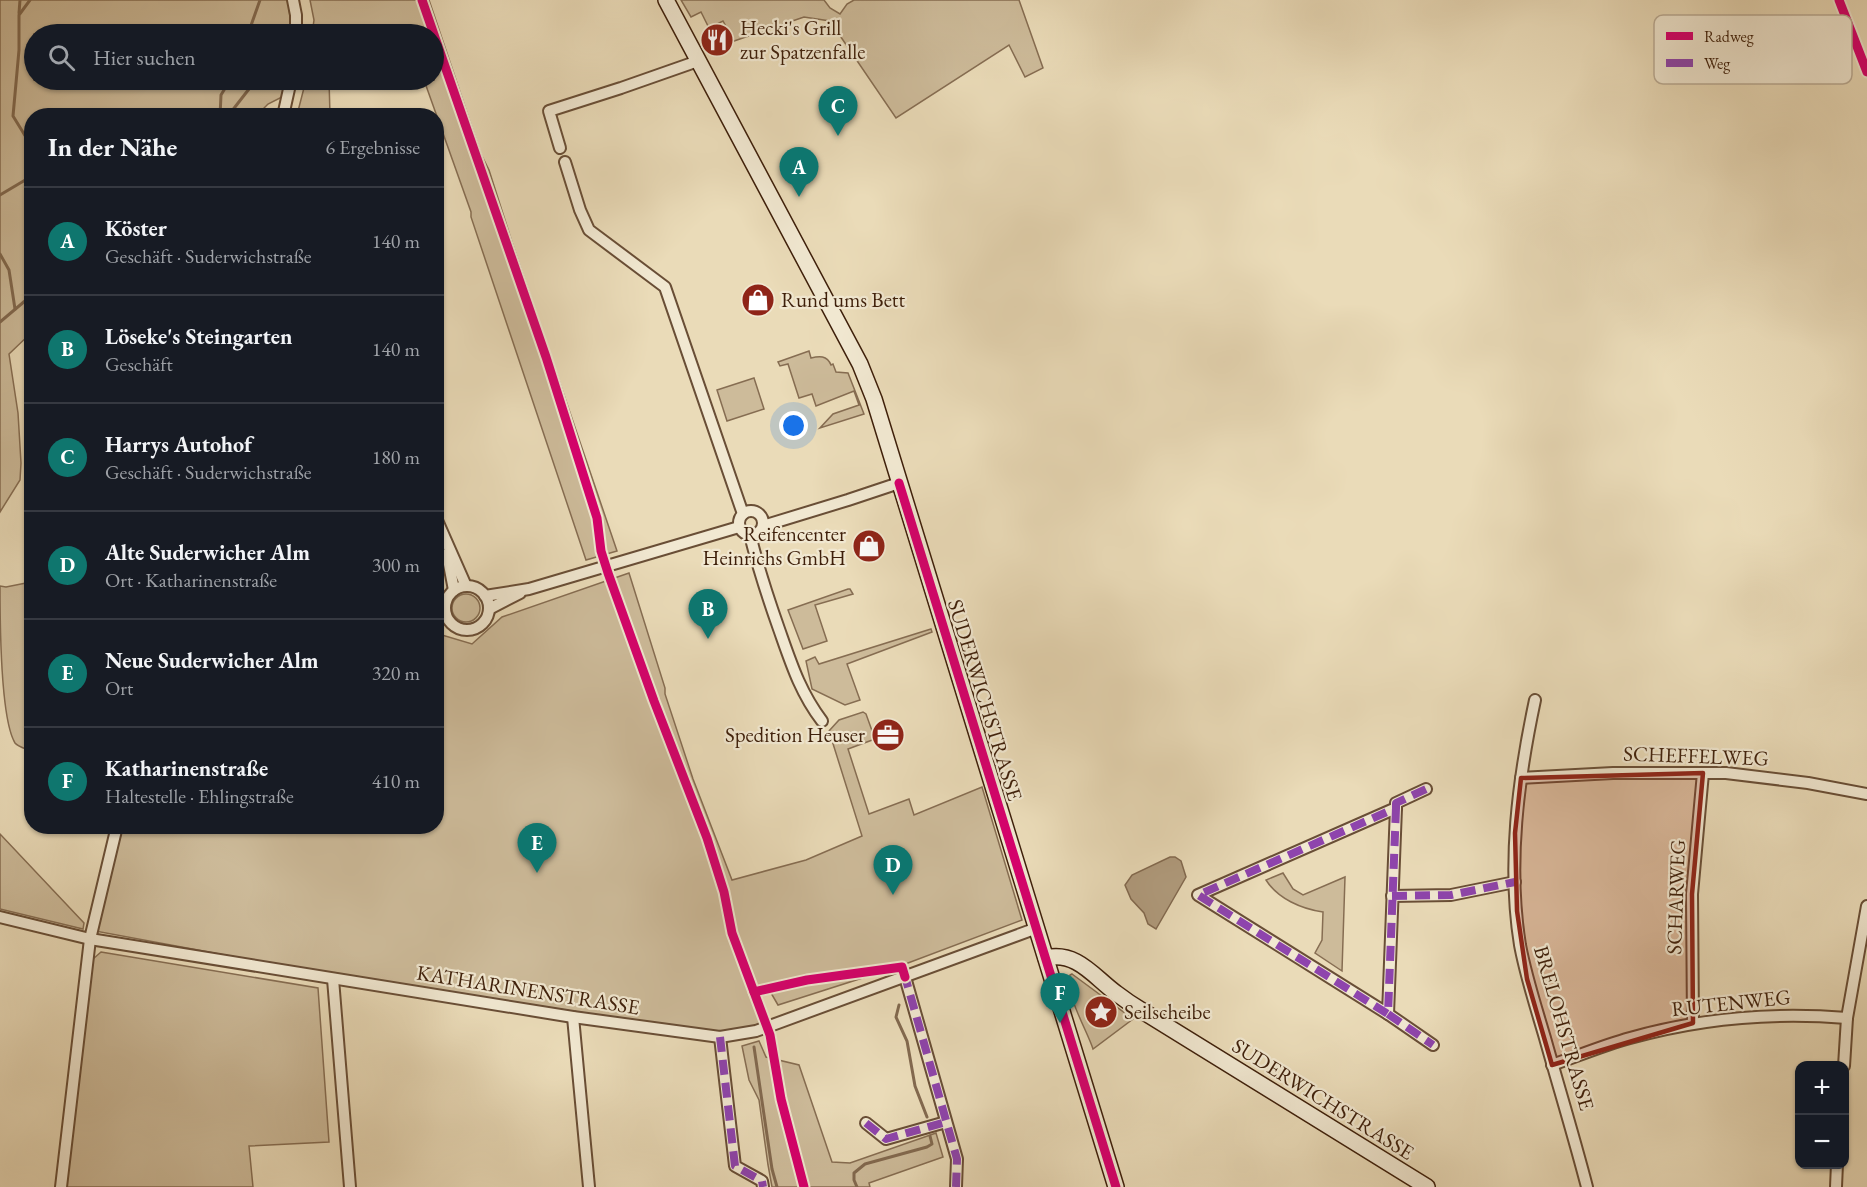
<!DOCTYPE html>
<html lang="de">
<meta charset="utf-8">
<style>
body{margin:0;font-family:"EB Garamond",serif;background:#242831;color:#f1f3f6}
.controls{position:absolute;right:18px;bottom:18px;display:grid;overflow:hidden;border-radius:12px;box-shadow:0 2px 4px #0004}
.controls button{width:54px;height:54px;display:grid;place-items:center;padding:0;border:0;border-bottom:2px solid #363941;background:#171b24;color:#f1f3f6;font:30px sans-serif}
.you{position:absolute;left:794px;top:426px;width:21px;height:21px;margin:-15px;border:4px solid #fff;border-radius:50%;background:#1a73e8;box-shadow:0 0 0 9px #1a73e833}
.badge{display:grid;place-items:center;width:39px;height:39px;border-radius:50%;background:#0f766e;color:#fff;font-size:20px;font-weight:700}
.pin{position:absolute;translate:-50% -50px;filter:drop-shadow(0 2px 3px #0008)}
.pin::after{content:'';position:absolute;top:32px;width:21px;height:18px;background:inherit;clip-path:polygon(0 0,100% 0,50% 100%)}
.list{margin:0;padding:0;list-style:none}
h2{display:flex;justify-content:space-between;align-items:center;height:78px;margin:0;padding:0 24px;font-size:26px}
h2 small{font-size:20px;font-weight:400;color:#9ea1a6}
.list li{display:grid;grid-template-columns:39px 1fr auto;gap:18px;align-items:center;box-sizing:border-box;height:108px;padding:0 24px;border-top:2px solid #363941}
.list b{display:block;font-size:22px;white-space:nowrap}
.list p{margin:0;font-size:20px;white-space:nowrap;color:#9ea1a6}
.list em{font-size:20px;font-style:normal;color:#9ea1a6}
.icon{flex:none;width:33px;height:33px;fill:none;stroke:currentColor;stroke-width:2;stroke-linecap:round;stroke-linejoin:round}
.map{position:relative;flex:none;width:1867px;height:1187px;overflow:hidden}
.search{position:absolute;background:#171b24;box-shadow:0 2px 4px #0004;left:24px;top:24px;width:420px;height:66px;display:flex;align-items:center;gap:15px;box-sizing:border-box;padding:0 21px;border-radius:33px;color:#9ea1a6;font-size:22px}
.panel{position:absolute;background:#171b24;box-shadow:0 2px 4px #0004;left:24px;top:108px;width:420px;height:726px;border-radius:24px}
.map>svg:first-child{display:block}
.green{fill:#cdbb9a;stroke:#866d52;stroke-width:1.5}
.water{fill:#b09b7d;stroke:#82694f;stroke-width:1.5}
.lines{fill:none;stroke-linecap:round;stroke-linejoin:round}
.stream{stroke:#82694f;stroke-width:3}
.street-casing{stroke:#694e36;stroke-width:14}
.secondary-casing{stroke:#3e1f0a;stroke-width:18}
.street{stroke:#f1e8d1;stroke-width:10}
.secondary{stroke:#f1e8d1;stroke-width:15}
.quiet{stroke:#8e44ad;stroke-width:8;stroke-dasharray:15 8;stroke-linecap:butt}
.cycleway-casing{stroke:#f1e8d1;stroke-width:13}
.cycleway{stroke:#d6006c;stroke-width:9}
.marked{fill:#8f2418;fill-opacity:0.2;stroke:#8f2418;stroke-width:4.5;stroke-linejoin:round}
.labels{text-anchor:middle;stroke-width:4.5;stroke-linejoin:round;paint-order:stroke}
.poi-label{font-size:21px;fill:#3e1f0a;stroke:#f1e8d1;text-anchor:start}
.street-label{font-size:21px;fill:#3e1f0a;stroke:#f1e8d1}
.key{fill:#f1e8d1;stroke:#bbac95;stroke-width:1.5}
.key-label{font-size:16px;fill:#3e1f0a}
</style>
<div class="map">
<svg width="1867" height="1187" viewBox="0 0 1867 1187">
<rect width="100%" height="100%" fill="#eadbb8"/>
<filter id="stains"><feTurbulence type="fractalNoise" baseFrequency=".00333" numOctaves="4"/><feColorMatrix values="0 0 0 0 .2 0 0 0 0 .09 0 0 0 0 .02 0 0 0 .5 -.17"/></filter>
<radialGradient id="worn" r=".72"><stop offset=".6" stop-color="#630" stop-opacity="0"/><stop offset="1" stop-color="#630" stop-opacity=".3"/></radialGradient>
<g class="green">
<polygon points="0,0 288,0 292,34 34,34 34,80 285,80 282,97 268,104 257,115 32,116 31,333 9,354 18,413 21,463 20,480 0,512"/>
<polygon points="310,0 429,0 481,154 489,170 512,242 617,551 586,560 471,217 471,212 424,80 434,80 434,34 341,34 340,27 328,29 328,34 312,34 314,20"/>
<polygon points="681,0 824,0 830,8 840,14 847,4 854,0 1019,0 1043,68 1025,77 1009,45 896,118 830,21 804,17 734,41 723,21 709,28 701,12 691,17"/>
<polygon points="306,80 329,80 330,115 297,115"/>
<path d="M809,351L811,358C819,356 827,355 831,365L833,364L836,372L848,373L864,414L820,428L833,414L859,405L854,391L816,406L812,394L799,398L788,364L780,366L778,362Z"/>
<polygon points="754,378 764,409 727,421 717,390"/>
<polygon points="629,573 665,688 665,694 693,779 732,880 806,860 862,836 829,731 839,720 863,712 866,714 875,739 848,749 869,814 909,799 914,815 982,787 1022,920 900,966 778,1005 767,986 752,994 762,1024 717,1033 334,975 95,931 123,827 436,826 437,635 442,635 472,644 502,617"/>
<path d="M31,582H32L31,751C27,749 18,747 15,743C0,718 0,621 0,586L6,587Z"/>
<polygon points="848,589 850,589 853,594 815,605 827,641 803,649 788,610"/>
<circle cx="466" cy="608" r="14"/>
<polygon points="931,629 932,632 847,664 860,700 845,705 812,689 806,661 815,657 819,664"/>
<polygon points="0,834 84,923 83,929 0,909"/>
<path d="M1283,873L1293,889L1303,895L1345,877L1342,971L1315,953L1322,940L1323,912C1302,909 1278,899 1266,880Z"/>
<polygon points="101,952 318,988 329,1142 249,1146 253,1187 66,1187 93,959"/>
<path d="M1072,974L1133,1019L1093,1049C1087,1030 1065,995 1070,975Z"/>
<polygon points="759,1041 766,1057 799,1065 832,1162 850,1163 936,1133 943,1157 869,1183 870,1187 772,1187 768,1165 759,1100 749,1080 742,1046"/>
</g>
<polygon class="water" points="1170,857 1175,857 1181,861 1186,877 1156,929 1148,924 1144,913 1131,899 1125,885 1132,875"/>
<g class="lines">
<g class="stream">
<polyline points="30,0 19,15 19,50 13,116 32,147"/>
<polyline points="19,13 20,0"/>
<polyline points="248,34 260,0"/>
<polyline points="220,116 221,95 230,80"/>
<polyline points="228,116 256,80"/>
<polyline points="0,195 32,176"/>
<polyline points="0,254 9,270 15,309"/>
<polyline points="0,322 32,295"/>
<polyline points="899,1005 896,1017 907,1041 915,1086 927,1117"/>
<polyline points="754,1047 772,1169 777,1187"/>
<polyline points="857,1187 854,1180 854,1173 865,1164 927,1147 932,1144 930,1136"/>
</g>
<defs>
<g id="street">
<polyline points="293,0 296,15 296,34"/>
<polyline points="283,116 291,80"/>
<polyline points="560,148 549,111 621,88 698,61"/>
<polyline points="565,162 580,210 589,230 665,287 743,514"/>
<circle cx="751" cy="523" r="12"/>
<polyline points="436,518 466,586"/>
<polyline points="763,526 848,500 899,483"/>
<path d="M750,535C758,567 768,598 779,629C791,663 800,692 822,721"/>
<polyline points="447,554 454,590"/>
<circle cx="467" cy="608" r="22"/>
<polyline points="485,596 529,589 739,527"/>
<polyline points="489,609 520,593"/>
<path d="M1535,700C1518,780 1507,864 1520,945C1526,977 1536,1007 1545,1038C1559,1088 1574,1137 1587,1187"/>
<polyline points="1521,778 1613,773 1726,773 1808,783 1867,794"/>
<polygon points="1396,808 1388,1014 1198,895"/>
<polyline points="1396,808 1396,803 1426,789"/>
<polyline points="1392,896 1451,895 1515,882"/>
<polyline points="0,917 90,939 573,1017 720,1037 756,1031 1037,928"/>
<polyline points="905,977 957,1159 956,1187"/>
<polyline points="333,979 350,1187"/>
<polyline points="1388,1014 1433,1045"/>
<polyline points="573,1017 589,1187"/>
<polyline points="1693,1023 1692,894 1703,773"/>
<polyline points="720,1037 735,1166 762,1181 763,1187"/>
<path d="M1552,1065C1578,1056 1604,1045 1630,1038C1701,1018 1774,1012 1847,1018"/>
<polyline points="1844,1066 1847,1018 1867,906"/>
<polyline points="866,1123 886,1139 946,1122"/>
<polyline points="61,1187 90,939 117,826"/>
<polyline points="1836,1187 1837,1164"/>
</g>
<g id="secondary">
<polyline points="666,0 860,364 874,399 1116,1187"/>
<path d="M1046,958C1077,951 1094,977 1116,993C1125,1000 1134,1006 1144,1012L1427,1187"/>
</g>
</defs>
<use href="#street" class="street-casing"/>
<use href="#secondary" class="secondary-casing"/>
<use href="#street" class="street"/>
<use href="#secondary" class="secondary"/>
<g class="quiet">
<polygon points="1396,808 1388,1014 1198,895"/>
<polyline points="1396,808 1396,803 1426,789"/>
<polyline points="1392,896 1451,895 1515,882"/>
<polyline points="904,973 957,1159 956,1187"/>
<polyline points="1388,1014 1433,1045"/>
<polyline points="720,1037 735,1166 762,1181 763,1187"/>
<polyline points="866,1123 886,1139 946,1122"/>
</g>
<defs>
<g id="cycleway">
<polyline points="422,0 546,357 597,518 601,551 608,573 654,701 707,838 724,892 732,933 770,1035 781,1099 804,1187"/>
<polyline points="1839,0 1867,72"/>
<polyline points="899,483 1116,1187"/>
<polyline points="754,992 807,980 902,967 905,977"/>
</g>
</defs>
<use href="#cycleway" class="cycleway-casing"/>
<use href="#cycleway" class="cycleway"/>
</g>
<path class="marked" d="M1703,773L1692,894L1693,1023L1552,1065L1527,979L1517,911L1515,833L1521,778Z"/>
<defs>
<symbol id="restaurant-disc" viewBox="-11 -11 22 22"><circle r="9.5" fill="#8f2418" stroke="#f1e8d1"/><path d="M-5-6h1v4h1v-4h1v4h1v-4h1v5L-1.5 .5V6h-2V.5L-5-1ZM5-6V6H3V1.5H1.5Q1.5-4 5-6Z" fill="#fff"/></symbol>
<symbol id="shop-disc" viewBox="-11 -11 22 22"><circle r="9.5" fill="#8f2418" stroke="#f1e8d1"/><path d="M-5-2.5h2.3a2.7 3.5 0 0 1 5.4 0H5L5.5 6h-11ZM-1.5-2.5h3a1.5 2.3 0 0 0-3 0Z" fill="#fff"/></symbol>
<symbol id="office-disc" viewBox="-11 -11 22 22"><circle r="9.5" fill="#8f2418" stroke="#f1e8d1"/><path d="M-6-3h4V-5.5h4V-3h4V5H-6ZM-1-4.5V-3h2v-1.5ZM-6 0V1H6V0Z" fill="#fff"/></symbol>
<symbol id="sight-disc" viewBox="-11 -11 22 22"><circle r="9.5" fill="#8f2418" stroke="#f1e8d1"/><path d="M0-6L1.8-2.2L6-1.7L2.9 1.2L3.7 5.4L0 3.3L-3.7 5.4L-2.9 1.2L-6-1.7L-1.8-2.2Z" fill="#fff"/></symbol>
</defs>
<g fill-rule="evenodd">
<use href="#restaurant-disc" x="698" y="21" width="38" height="38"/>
<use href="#shop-disc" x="739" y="281" width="38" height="38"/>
<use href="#shop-disc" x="850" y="527" width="38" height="38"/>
<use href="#office-disc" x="869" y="716" width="38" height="38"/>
<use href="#sight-disc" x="1082" y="993" width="38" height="38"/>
</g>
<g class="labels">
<g class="poi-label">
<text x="740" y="35">Hecki's Grill<tspan x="740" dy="24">zur Spatzenfalle</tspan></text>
<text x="781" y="307">Rund ums Bett</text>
<text x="846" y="541" text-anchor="end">Reifencenter<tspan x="846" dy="24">Heinrichs GmbH</tspan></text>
<text x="865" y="742" text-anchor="end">Spedition Heuser</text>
<text x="1124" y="1019">Seilscheibe</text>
</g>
<g class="street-label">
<text transform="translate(985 700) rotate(73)" y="7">SUDERWICHSTRASSE</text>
<text transform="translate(1696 756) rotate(2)" y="7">SCHEFFELWEG</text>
<text transform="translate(1676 897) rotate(-88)" y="7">SCHARWEG</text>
<text transform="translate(528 990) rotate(9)" y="7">KATHARINENSTRASSE</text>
<text transform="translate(1731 1003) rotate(-6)" y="7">RUTENWEG</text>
<text transform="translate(1564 1028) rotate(74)" y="7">BRELOHSTRASSE</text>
<text transform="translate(1323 1099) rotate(32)" y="7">SUDERWICHSTRASSE</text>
</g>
</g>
<rect x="1654" y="15" width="198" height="69" rx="9" class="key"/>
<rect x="1666" y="32" width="27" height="8" fill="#d6006c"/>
<rect x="1666" y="59" width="27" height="8" fill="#8e44ad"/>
<g class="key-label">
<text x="1704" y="42">Radweg</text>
<text x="1704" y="69">Weg</text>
</g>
<rect width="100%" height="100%" filter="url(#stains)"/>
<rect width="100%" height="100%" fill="url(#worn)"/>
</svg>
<div class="controls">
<button>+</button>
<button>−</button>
</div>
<div class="you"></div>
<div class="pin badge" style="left:799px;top:197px">A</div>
<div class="pin badge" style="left:708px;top:639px">B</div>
<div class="pin badge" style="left:838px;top:136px">C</div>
<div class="pin badge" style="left:893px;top:895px">D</div>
<div class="pin badge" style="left:537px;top:873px">E</div>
<div class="pin badge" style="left:1060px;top:1023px">F</div>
<div class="search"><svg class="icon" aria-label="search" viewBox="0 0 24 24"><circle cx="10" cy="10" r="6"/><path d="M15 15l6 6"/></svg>Hier suchen</div>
<section class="panel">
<h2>In der Nähe<small>6 Ergebnisse</small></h2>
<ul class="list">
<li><span class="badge">A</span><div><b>Köster</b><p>Geschäft · Suderwichstraße</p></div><em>140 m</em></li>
<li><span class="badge">B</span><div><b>Löseke's Steingarten</b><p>Geschäft</p></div><em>140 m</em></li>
<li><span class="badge">C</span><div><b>Harrys Autohof</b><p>Geschäft · Suderwichstraße</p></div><em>180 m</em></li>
<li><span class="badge">D</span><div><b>Alte Suderwicher Alm</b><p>Ort · Katharinenstraße</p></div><em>300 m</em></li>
<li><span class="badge">E</span><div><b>Neue Suderwicher Alm</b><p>Ort</p></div><em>320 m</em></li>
<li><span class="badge">F</span><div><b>Katharinenstraße</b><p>Haltestelle · Ehlingstraße</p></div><em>410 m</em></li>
</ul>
</section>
</div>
